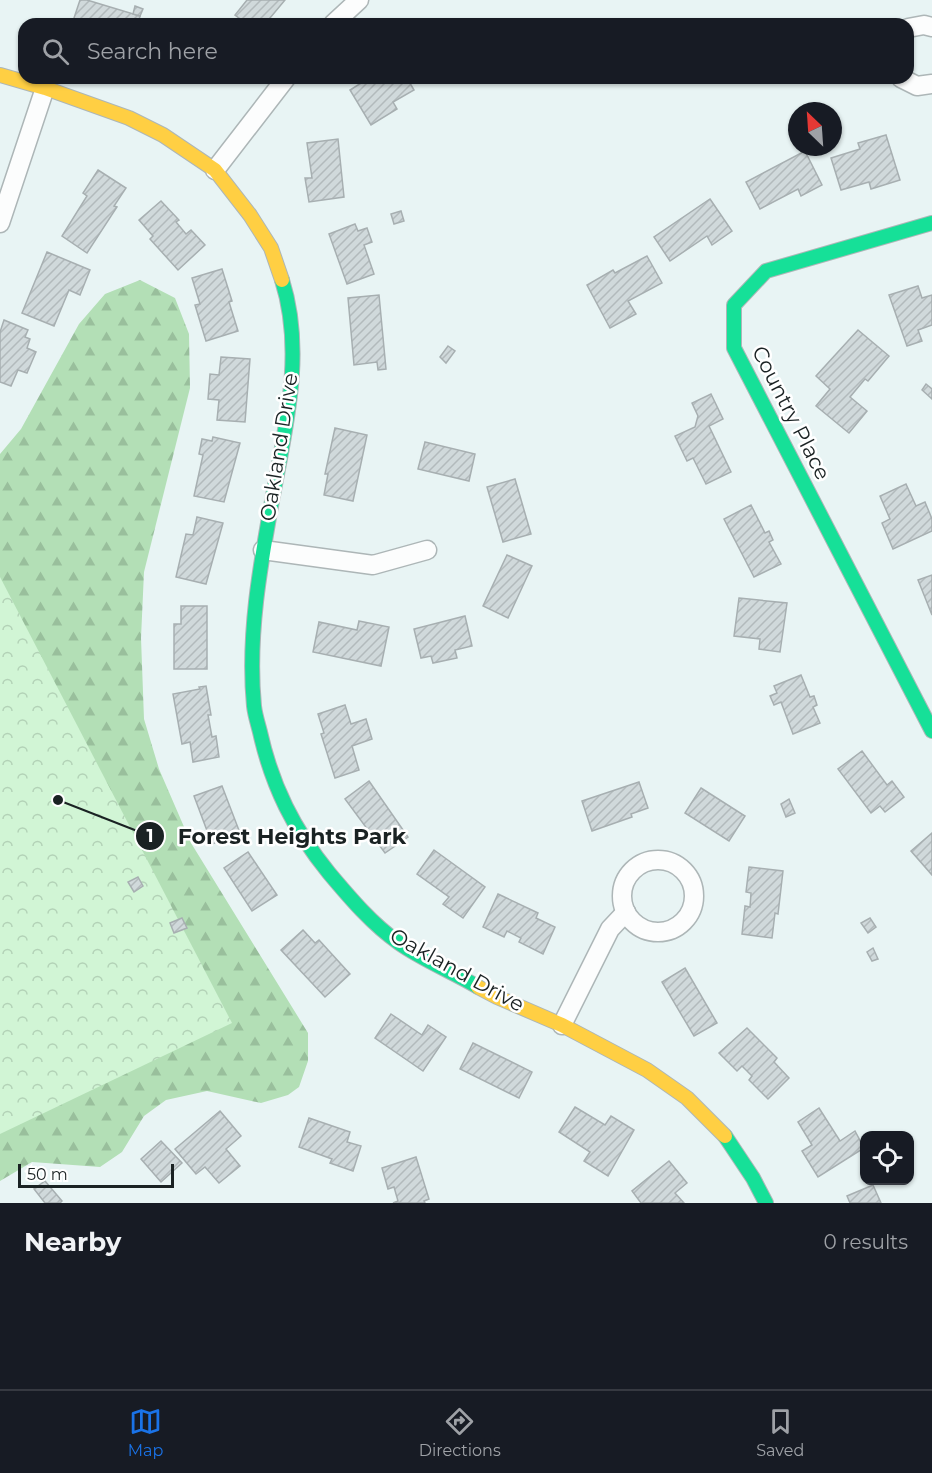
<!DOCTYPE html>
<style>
body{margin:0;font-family:Montserrat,sans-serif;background:#20242c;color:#f1f3f6}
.controls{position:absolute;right:18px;bottom:18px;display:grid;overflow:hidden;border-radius:12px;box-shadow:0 2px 4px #0004}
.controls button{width:54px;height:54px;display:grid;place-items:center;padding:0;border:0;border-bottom:2px solid #363941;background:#171b24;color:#f1f3f6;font:30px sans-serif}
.compass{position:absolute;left:788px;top:102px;width:54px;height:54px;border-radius:50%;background:#171b24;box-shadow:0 2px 4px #0004;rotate:335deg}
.scale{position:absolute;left:18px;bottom:15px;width:156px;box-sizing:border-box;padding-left:6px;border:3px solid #1a2223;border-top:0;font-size:16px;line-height:21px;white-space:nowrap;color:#1a2223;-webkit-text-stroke:4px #fff;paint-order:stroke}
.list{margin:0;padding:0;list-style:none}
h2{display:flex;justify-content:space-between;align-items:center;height:78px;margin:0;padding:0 24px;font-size:26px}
h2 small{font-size:20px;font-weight:400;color:#9ea1a6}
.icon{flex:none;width:33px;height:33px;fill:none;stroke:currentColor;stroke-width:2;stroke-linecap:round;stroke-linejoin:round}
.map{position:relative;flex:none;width:932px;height:1203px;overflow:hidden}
.search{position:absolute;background:#171b24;box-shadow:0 2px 4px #0004;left:18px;right:18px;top:18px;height:66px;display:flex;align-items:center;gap:15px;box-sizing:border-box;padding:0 21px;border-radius:18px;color:#9ea1a6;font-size:22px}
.sheet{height:186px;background:#171b24}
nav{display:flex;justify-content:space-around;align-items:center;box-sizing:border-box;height:84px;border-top:2px solid #363941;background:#171b24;font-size:16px;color:#9ea1a6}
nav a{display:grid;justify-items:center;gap:3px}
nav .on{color:#1a73e8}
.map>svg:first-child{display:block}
.forest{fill:url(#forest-firs)}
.park{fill:url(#park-crowns)}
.building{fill:url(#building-hatch);stroke:#a7afb1;stroke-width:1.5}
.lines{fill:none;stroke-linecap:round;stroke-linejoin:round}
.street-casing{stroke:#adb6b7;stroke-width:21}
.fast-casing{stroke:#adb6b7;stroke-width:16}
.slow-casing{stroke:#adb6b7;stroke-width:16}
.street{stroke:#fcfdfd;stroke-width:18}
.fast{stroke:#16e098;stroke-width:14}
.slow{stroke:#ffcf43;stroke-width:14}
.labels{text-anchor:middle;stroke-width:5;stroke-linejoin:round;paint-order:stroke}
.street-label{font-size:21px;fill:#1a2223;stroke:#fff}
.leader{fill:none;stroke:#1a2223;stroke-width:2}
.callout-dot{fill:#1a2223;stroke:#fff;stroke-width:2}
.mark-label{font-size:18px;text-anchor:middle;font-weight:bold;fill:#fff}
.callout-label{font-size:22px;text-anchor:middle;font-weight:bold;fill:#1a2223;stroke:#fff;stroke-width:5;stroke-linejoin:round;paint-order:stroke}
</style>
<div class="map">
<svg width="932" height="1203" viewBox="0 0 932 1203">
<defs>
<pattern id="forest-firs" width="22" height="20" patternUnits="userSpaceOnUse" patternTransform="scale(1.5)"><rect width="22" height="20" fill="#b3dfb6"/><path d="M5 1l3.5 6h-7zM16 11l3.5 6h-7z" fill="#99bf9c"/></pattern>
<pattern id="park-crowns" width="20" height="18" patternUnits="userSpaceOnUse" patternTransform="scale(1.5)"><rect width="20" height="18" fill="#d1f5d5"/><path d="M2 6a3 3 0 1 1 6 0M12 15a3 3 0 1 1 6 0" fill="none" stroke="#b3d2b7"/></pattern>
<pattern id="building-hatch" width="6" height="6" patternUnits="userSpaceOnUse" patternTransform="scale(1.5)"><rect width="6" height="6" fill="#d0d9db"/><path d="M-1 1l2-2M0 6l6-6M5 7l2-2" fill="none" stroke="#b2babc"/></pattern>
</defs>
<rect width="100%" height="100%" fill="#e8f4f4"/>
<polygon class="forest" points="140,280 175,298 189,334 190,388 144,572 141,638 144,719 159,769 191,843 308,1033 308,1061 299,1087 288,1095 261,1103 207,1091 166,1100 144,1116 122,1152 100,1167 32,1162 0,1181 0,454 21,429 79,324 105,294"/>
<polygon class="park" points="0,577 232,1023 0,1134"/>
<g class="building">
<polygon points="80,0 87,0 140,16 138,24 72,24"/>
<polygon points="247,0 285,0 265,24 247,24 235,15"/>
<polygon points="135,6 143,9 140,16 133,14"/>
<polygon points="369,78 407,78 414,90 393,102 397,109 371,125 350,90"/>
<polygon points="886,135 900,180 871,189 869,182 841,190 831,158 860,149 858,143"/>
<polygon points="338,139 344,197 309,202 305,178 312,178 307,143"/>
<polygon points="805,151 822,185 801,196 798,189 760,209 746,182"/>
<polygon points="98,170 126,188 114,206 117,207 87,253 62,236 87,196 83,193"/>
<polygon points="710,199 732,231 712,245 707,236 670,261 654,237"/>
<polygon points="161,201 179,220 176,222 186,234 191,230 205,245 178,270 150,239 153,236 139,220"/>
<polygon points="401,211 404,221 394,224 391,214"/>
<polygon points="355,224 358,231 367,228 372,242 364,245 374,274 347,284 329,234"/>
<polygon points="47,252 90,270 80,295 69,290 54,326 22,313"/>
<polygon points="647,256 662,283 628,301 636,314 610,328 587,285 613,270 615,273"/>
<polygon points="222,269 232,301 229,302 238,331 206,341 195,305 200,304 192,278"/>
<polygon points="918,286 922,298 932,295 932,325 918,330 922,341 907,346 889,295"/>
<polygon points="379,295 386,369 378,370 377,362 354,365 348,298"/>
<polygon points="4,320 28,330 25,337 30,339 27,348 36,352 27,373 18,370 11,386 0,382 0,332"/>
<polygon points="858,330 889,356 868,381 865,379 850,397 867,411 849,433 816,406 830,389 816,376"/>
<polygon points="448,346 455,351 446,363 440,357"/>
<polygon points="221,357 250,359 245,422 217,420 219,400 208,399 210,374 219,375"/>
<polygon points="926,384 932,389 932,399 922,390"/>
<polygon points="711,394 723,419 709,426 731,472 706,484 693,458 687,461 675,436 695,427 698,416 692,403"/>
<polygon points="335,428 367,435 353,501 324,495 328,474 325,474"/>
<polygon points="213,437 240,443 224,502 194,496 203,455 199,454 202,439 212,441"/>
<polygon points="425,442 475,454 469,481 418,469"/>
<polygon points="515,479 531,534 503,542 487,487"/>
<polygon points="906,484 916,506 925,502 932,519 932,531 893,549 882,523 890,519 880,496"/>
<polygon points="751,505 765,533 769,531 773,540 769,542 781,564 754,577 724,519"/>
<polygon points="197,517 223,523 206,584 176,577 186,534 193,535"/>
<polygon points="507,555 532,566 508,618 483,606"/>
<polygon points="932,575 932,615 918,580"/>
<polygon points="739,598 787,603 780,652 759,649 760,639 734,636"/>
<polygon points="181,606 207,606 207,669 174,669 174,624 181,624"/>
<polygon points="465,616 472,646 455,650 457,658 433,663 431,656 421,658 414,629"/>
<polygon points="359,621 389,627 381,666 313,652 319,622 357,630"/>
<polygon points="801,675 810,697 814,696 817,705 813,707 820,723 793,734 781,702 774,705 770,696 777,693 774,686"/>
<polygon points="206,686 211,715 208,715 212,737 216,736 219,757 193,762 190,742 182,744 173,694 200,689 199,687"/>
<polygon points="345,705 351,724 366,719 372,739 352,746 359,770 335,778 321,734 324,733 318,714"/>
<polygon points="862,751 887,785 892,781 904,797 885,812 880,806 871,813 838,769"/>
<polygon points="369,781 408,837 385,853 345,799"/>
<polygon points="639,782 648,808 631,814 632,817 592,831 582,801"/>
<polygon points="222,786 240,833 212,844 194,796"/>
<polygon points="701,788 745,816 729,841 685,813"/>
<polygon points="789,799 795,813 786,817 781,804"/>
<polygon points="932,833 932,875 911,851"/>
<polygon points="434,850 485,887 463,918 443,904 449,897 417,874"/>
<polygon points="248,852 277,895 252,911 224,868"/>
<polygon points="749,867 783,871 778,914 775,913 772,938 742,934 745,906 750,907 751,893 746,892"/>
<polygon points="138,877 143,886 134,892 128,882"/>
<polygon points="498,894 538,913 536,918 555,927 543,954 519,942 521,938 507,931 504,937 483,927"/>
<polygon points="182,918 187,928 174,933 170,923"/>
<polygon points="870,918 876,927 868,933 861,923"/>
<polygon points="303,930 315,943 319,940 350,974 325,997 281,950"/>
<polygon points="873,948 878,959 872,961 867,952"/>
<polygon points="685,968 717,1023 694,1036 662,982"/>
<polygon points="391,1014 422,1035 428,1025 446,1037 423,1071 375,1038"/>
<polygon points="747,1028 777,1058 774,1062 789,1078 768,1099 749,1080 752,1076 742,1066 737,1071 719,1053"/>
<polygon points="473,1043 532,1072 519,1098 460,1069"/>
<polygon points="575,1107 605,1125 611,1116 634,1130 608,1176 584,1161 590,1152 559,1132"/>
<polygon points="819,1108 840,1141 855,1131 864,1148 818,1177 802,1151 812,1145 798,1122"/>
<polygon points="220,1111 241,1136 226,1149 240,1166 219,1183 205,1167 196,1174 175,1149"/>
<polygon points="309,1118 350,1132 347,1142 361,1146 353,1171 330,1163 332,1159 299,1147"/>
<polygon points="161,1141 182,1163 161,1182 141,1159"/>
<polygon points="416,1157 429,1199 424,1201 425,1203 393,1203 398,1201 394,1187 388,1189 382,1168"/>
<polygon points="669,1161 687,1183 675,1193 684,1203 641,1203 632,1191"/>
<polygon points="45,1181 62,1201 60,1203 45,1203 34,1189"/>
<polygon points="873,1185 881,1203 850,1203 847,1196"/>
</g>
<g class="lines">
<defs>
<g id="street">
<polyline points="333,24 359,0"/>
<polyline points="908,28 924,25 932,27"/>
<polyline points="901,78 917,86 932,84"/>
<polyline points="215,170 286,78"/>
<polyline points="0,223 45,88"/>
<polyline points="263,550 373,565 427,550"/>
<circle cx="658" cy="896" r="36"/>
<polyline points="562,1025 610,929 626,912"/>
</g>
<g id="fast">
<polyline points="932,223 766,271 734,305 734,348 932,731"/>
<path d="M282,280C304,349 287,421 274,490C261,561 247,634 254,706C255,715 258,724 260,732C272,786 294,830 329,873C350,898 372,924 399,943C423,960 453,972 478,987"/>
<polyline points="725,1136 753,1178 766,1203"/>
</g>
<g id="slow">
<polyline points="0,75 45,88 129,118 163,135 215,170 250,215 271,248 282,280"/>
<polyline points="478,987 497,997 562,1025 647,1070 687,1098 725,1136"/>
</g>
</defs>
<use href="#street" class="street-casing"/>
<use href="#fast" class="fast-casing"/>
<use href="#slow" class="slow-casing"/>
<use href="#street" class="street"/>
<use href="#fast" class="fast"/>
<use href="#slow" class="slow"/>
</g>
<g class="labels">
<g class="street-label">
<text transform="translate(791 413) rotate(63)" y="7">Country Place</text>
<text transform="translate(279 447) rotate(-81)" y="7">Oakland Drive</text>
<text transform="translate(457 970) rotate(29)" y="7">Oakland Drive</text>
</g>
</g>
<path class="leader" d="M58 800L150 836"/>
<g class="callout-dot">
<circle cx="58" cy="800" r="6"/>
<circle cx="150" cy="836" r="15"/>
</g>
<g class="mark-label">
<text x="150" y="842">1</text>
</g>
<g class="callout-label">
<text x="292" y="844">Forest Heights Park</text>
</g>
</svg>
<div class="controls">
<button><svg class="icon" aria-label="locate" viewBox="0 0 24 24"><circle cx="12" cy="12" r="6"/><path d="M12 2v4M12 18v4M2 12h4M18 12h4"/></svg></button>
</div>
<svg class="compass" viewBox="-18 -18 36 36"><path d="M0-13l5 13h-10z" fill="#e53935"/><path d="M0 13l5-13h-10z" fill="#9ea1a6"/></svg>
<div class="scale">50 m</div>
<div class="search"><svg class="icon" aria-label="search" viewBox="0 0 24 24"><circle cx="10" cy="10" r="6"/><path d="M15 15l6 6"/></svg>Search here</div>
</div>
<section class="sheet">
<h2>Nearby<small>0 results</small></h2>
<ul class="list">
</ul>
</section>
<nav>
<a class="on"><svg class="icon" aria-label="map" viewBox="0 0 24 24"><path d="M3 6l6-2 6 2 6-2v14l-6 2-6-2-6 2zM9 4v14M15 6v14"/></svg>Map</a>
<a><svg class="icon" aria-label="directions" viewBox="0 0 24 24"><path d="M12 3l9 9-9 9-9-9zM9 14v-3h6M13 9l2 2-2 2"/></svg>Directions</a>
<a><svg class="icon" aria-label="saved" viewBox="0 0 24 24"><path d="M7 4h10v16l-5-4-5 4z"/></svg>Saved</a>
</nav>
